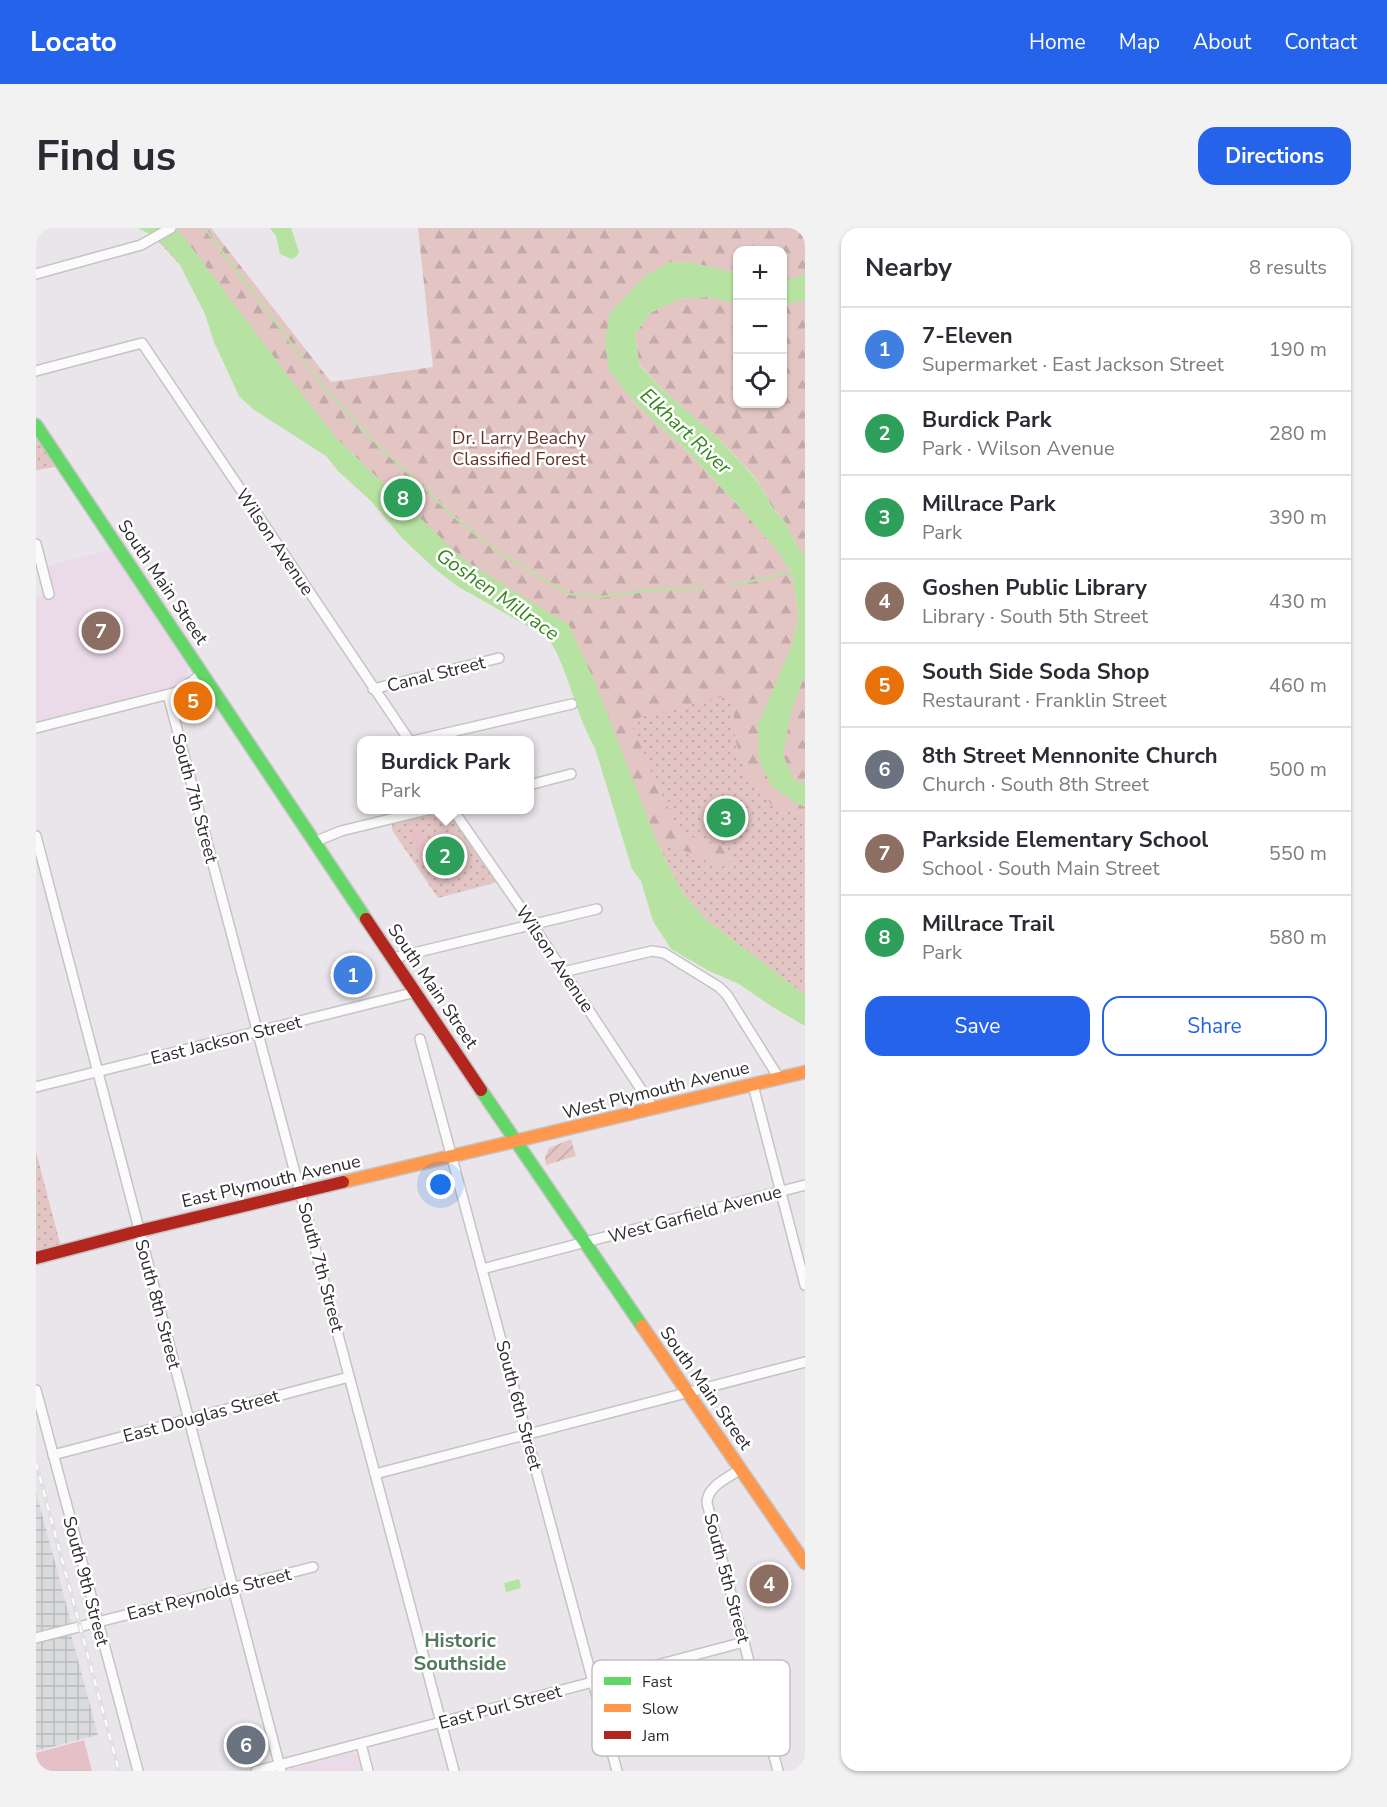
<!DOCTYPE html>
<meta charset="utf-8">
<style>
body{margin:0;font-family:"Nunito Sans",sans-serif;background:#f2f2f3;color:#2b2b33}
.controls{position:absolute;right:18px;top:18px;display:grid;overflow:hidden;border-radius:12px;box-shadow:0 2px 4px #0004}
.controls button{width:54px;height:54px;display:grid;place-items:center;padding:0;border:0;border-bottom:2px solid #e1e1e2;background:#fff;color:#2b2b33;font:30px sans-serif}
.you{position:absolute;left:405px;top:957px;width:21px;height:21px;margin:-15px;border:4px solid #fff;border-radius:50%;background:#1a73e8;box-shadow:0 0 0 9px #1a73e833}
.badge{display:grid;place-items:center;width:39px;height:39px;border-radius:50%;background:#2563eb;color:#fff;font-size:20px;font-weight:700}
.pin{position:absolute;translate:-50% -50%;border:3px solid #fff;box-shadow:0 2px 6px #0006}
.popup{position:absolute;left:321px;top:508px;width:177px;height:78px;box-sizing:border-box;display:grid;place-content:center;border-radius:12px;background:#fff;filter:drop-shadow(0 2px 4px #0005);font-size:20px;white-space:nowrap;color:#7c7c81}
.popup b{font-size:22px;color:#2b2b33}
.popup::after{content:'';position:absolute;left:50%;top:100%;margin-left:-12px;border:12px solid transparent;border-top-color:#fff}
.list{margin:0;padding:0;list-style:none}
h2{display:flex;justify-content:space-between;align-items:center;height:78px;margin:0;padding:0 24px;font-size:26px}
h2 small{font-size:20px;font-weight:400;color:#7c7c81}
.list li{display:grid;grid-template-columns:39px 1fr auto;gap:18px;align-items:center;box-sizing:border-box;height:84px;padding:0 24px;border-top:2px solid #e1e1e2}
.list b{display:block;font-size:22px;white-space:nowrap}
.list p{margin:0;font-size:20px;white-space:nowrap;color:#7c7c81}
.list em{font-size:20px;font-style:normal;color:#7c7c81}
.actions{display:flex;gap:12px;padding:18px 24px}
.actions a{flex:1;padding:14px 0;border:2px solid #2563eb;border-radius:18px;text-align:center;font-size:21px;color:#2563eb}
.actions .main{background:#2563eb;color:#fff}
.icon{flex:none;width:33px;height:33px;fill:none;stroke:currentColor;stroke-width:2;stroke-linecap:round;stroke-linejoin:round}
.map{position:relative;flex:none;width:769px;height:1543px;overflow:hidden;border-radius:18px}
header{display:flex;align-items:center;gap:36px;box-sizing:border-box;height:84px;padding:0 30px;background:#2563eb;color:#fff}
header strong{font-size:28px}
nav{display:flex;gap:33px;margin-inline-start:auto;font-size:21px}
.intro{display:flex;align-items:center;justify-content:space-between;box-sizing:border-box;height:144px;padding:0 36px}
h1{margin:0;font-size:42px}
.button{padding:15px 27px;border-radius:18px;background:#2563eb;color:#fff;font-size:21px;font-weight:700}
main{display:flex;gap:36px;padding:0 36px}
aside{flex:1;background:#fff;border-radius:18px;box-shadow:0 2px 4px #0004}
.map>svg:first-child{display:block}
.industrial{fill:url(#industrial-grid)}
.education{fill:#ebdbe9}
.grass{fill:url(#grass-dots)}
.forest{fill:url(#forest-firs)}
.garden{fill:url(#garden-furrows)}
.pitch{fill:#e6c0c7}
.water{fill:#b6e3a1}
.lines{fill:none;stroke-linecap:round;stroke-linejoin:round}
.stream{stroke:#b6e3a1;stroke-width:2}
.street-casing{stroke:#c4c4c5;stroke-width:12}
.fast-casing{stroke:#c4c4c5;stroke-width:15}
.slow-casing{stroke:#c4c4c5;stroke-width:15}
.jam-casing{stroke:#c4c4c5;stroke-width:15}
.street{stroke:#fcfbfc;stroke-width:9}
.fast{stroke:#63d668;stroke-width:12}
.slow{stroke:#ff974d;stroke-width:12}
.jam{stroke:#b3261e;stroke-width:12}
.rail-casing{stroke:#dfe0e0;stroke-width:4.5}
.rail{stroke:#fff;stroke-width:2;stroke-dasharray:7;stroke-linecap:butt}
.labels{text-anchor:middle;stroke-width:5;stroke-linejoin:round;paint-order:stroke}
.park-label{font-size:18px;fill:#643224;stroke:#fff}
.street-label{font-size:18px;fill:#2d2d2d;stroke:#fff}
.water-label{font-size:20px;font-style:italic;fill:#34841d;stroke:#fff}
.neighbourhood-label{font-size:20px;font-weight:bold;fill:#52795c;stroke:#fff}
.key{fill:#fff;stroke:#c0c0c0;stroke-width:1.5}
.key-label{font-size:16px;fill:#2d2d2d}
</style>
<header>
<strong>Locato</strong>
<nav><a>Home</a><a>Map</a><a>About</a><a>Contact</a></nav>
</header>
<div class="intro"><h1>Find us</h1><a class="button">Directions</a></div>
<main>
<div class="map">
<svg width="769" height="1543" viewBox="0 0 769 1543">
<defs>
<pattern id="industrial-grid" width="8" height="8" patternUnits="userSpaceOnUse" patternTransform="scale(1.5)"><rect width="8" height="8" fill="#dadbdc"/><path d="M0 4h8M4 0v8" fill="none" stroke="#bbbcbd"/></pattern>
<pattern id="grass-dots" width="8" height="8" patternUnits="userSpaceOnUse" patternTransform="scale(1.5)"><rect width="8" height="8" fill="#e3c5c4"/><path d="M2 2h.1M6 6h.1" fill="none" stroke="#c3aaa9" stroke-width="1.8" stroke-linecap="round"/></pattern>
<pattern id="forest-firs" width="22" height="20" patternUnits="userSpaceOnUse" patternTransform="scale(1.5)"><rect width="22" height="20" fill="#e3c5c4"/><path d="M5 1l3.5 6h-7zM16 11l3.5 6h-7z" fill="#c3aaa9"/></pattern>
<pattern id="garden-furrows" width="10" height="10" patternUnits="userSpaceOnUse" patternTransform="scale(1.5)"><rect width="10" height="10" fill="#e3c5c4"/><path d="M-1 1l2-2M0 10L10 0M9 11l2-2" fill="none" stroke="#c3aaa9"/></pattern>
</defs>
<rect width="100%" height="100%" fill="#eae5ea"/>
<polygon class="industrial" points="0,1264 35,1394 35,1406 62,1507 0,1523"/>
<g class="education">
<polygon points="75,321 151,435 152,447 147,453 136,461 0,497 0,370 9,367 8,339"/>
<polygon points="317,1524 323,1528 329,1543 252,1543 254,1541"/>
</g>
<g class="grass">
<polygon points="110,0 164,0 318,205 769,432 769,767 672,693 647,666 622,617 563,467 540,474 521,403 433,349"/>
<polygon points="0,210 19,239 0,242"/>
<polygon points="407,582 414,584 462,654 402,670 356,602 356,596 358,594"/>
<polygon points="0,924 25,1019 0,1025"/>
</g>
<g class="forest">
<path d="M141,0H175L295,154L397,139L382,0H769V46L755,52L747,50L746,22H702L701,45L657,35L633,34L573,142L601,177L650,222L698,273L741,322L756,345L763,389L756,417L722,497L758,574L769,579V591L736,577L709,545L699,510L696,466L594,492L616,546L637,590L652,608L685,618L696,630C693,635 687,641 680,639C674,638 669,632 664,629C651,622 637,620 622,617L560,457L533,398L428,332L301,211L256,153Z"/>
<polygon points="671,69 701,75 702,176 746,176 747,77 769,72 769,325 764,323 749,294 738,282 720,250 683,211 629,164 603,136 599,106 614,85 643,71"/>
<polygon points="769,446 769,555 758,552 747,527 755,484"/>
</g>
<polygon class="garden" points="535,911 540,928 510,937 509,929 513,920"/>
<g class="pitch">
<polygon points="384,602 391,617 381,622 374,607"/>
<polygon points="48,1512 56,1543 0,1543 0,1525"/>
</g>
<g class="water">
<path d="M102,0H141L256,153L301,211L428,332L533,397L560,457L622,617L647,666L672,693L769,767V798L735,778L703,756L673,743L635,721L617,693L605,653L596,641L559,520C545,496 538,468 528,442C523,430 519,419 511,409L421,358L399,341L366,310L335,273L302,243L290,228L217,181L203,168L178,114L169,86L143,35L120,9Z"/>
<polygon points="234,0 255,0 263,24 260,29 255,31 244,26 240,8"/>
<polygon points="633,34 657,35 701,45 701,75 671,69 643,71 614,85 599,106 603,137 629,164 683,211 720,251 738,282 749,294 764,322 769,325 769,446 755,484 747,527 758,552 769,555 769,579 758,574 735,557 723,532 722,497 756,417 763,389 756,345 741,322 698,273 650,222 601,177 573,142 569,114 574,85 609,48"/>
<polygon points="769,46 769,72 747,77 747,50 755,51"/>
<polygon points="483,1351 485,1360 470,1364 468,1355"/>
</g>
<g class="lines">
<g class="stream">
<polyline points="170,2 291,163 341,216 425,295 461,323 533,366 565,369 609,363 668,360"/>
<polyline points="697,357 758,344"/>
</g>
<defs>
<g id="street">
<polyline points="0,46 105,17 135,0"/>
<polyline points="0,143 106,115 373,512"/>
<polyline points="0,316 13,366"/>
<polyline points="337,461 463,430"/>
<polyline points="132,467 418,1543"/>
<polyline points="0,500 141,464 166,446"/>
<polyline points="381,512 536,476"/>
<polyline points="493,557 535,546"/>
<polyline points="417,582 496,696 618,881"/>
<polyline points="0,608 245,1543"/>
<polyline points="278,614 305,603 391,582"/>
<polyline points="357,730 561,681"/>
<polyline points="527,744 616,723 628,725 683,759 691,767 743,850"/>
<polyline points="384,811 581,1543"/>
<polyline points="717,857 769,1057"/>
<polyline points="0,859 380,764"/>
<polyline points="446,1041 769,957"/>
<polyline points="0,1162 102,1543"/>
<polyline points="17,1227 313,1149"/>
<path d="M705,1241C692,1250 671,1258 671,1275L742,1543"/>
<polyline points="339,1246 769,1134"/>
<polyline points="0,1410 277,1339"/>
<polyline points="325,1516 332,1543"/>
<polyline points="220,1543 708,1414"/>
</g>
<g id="fast">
<polyline points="0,197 330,691"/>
<polyline points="445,862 606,1098"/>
</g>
<g id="slow">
<polyline points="307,954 769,844"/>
<polyline points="606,1098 769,1335"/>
</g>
<g id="jam">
<polyline points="330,691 445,862"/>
<polyline points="0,1030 103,1003 307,954"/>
</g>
</defs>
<use href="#street" class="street-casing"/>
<use href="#fast" class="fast-casing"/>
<use href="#slow" class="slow-casing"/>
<use href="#jam" class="jam-casing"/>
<use href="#street" class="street"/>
<use href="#fast" class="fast"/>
<use href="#slow" class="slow"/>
<use href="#jam" class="jam"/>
<defs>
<polyline id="rail" points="0,1235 83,1543"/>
</defs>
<use href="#rail" class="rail-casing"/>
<use href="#rail" class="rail"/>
</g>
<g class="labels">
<g class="park-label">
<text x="483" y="216">Dr. Larry Beachy<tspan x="483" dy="21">Classified Forest</tspan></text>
</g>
<g class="street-label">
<text transform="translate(239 314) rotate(56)" y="6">Wilson Avenue</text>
<text transform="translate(127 354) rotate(56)" y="6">South Main Street</text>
<text transform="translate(400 446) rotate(-14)" y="6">Canal Street</text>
<text transform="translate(159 570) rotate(75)" y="6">South 7th Street</text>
<text transform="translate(519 731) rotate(56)" y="6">Wilson Avenue</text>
<text transform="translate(397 758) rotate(56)" y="6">South Main Street</text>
<text transform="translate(190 812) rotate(-14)" y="6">East Jackson Street</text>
<text transform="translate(620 862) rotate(-14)" y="6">West Plymouth Avenue</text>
<text transform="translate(235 953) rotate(-13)" y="6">East Plymouth Avenue</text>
<text transform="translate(659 986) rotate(-15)" y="6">West Garfield Avenue</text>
<text transform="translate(285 1039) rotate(75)" y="6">South 7th Street</text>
<text transform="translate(122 1076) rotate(75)" y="6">South 8th Street</text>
<text transform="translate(670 1160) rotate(55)" y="6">South Main Street</text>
<text transform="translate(483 1177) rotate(75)" y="6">South 6th Street</text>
<text transform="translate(165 1188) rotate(-15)" y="6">East Douglas Street</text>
<text transform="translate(691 1350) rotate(75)" y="6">South 5th Street</text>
<text transform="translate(50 1353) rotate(75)" y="6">South 9th Street</text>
<text transform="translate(173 1366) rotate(-14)" y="6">East Reynolds Street</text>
<text transform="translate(464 1479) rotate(-15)" y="6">East Purl Street</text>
</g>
<g class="water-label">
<text transform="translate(650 203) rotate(43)" y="7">Elkhart River</text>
<text transform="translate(462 366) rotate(35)" y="7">Goshen Millrace</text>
</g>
<g class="neighbourhood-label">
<text x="424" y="1419">Historic<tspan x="424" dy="23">Southside</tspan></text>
</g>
</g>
<rect x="556" y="1432" width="198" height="96" rx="9" class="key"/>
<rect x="568" y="1449" width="27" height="8" fill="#63d668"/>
<rect x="568" y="1476" width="27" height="8" fill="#ff974d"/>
<rect x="568" y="1503" width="27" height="8" fill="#b3261e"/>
<g class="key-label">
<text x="606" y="1459">Fast</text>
<text x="606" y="1486">Slow</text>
<text x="606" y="1513">Jam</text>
</g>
</svg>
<div class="controls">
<button>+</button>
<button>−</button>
<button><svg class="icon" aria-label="locate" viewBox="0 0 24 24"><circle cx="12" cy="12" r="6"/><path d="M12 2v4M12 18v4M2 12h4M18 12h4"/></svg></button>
</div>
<div class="you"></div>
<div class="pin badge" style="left:317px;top:747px;background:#3f7fe0">1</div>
<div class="pin badge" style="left:409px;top:628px;background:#2e9e5b">2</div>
<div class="popup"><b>Burdick Park</b>Park</div>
<div class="pin badge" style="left:690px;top:590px;background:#2e9e5b">3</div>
<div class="pin badge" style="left:733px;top:1356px;background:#8d6e63">4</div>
<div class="pin badge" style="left:157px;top:473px;background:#e8710a">5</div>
<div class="pin badge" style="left:210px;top:1517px;background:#6b7280">6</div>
<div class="pin badge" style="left:65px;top:403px;background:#8d6e63">7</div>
<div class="pin badge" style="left:367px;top:270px;background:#2e9e5b">8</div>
</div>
<aside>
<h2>Nearby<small>8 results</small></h2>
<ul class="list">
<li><span class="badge" style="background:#3f7fe0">1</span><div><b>7-Eleven</b><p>Supermarket · East Jackson Street</p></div><em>190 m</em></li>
<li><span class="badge" style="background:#2e9e5b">2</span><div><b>Burdick Park</b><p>Park · Wilson Avenue</p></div><em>280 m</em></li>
<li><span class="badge" style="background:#2e9e5b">3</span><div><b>Millrace Park</b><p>Park</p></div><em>390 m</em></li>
<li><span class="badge" style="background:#8d6e63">4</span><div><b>Goshen Public Library</b><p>Library · South 5th Street</p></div><em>430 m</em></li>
<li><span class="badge" style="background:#e8710a">5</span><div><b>South Side Soda Shop</b><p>Restaurant · Franklin Street</p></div><em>460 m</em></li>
<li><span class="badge" style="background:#6b7280">6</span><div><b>8th Street Mennonite Church</b><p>Church · South 8th Street</p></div><em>500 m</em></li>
<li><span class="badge" style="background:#8d6e63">7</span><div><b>Parkside Elementary School</b><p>School · South Main Street</p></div><em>550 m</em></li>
<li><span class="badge" style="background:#2e9e5b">8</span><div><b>Millrace Trail</b><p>Park</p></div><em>580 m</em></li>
</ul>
<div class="actions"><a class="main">Save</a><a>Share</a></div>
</aside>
</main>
